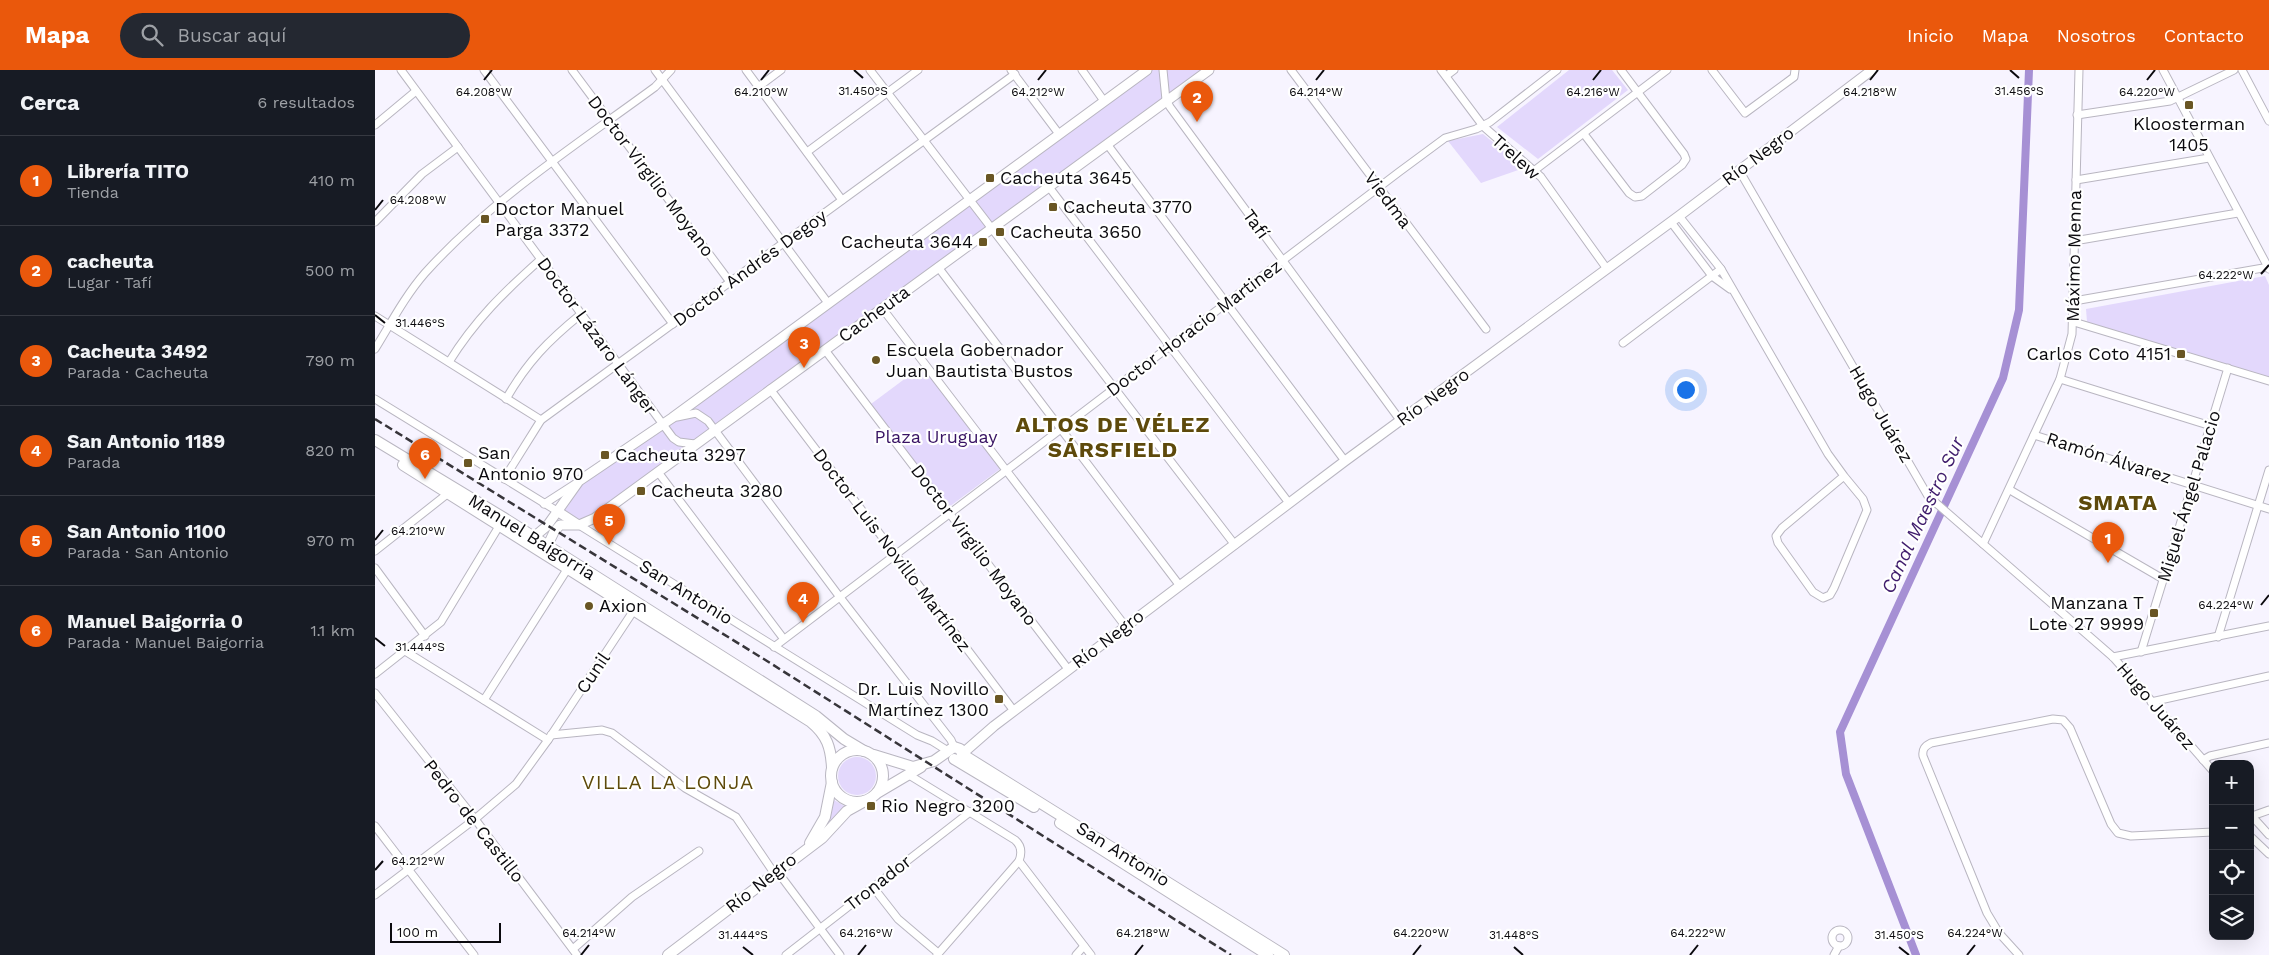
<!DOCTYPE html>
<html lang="es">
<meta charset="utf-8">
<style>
body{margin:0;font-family:"Work Sans",sans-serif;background:#242831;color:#f1f3f6}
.controls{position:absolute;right:15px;bottom:15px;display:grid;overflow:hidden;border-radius:10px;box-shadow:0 5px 20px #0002}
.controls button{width:45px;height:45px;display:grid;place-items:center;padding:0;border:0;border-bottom:1px solid #363941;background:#171b24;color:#f1f3f6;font:25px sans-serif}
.scale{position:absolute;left:15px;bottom:12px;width:111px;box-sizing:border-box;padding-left:5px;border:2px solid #0b0a0e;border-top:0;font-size:14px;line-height:18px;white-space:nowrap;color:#0b0a0e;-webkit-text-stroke:4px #fff;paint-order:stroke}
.you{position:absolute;left:1310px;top:319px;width:18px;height:18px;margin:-12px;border:4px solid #fff;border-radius:50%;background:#1a73e8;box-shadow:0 0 0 8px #1a73e833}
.badge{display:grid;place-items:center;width:32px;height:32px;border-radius:50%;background:#ea580c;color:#fff;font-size:16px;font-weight:700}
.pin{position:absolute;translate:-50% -41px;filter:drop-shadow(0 1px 2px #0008)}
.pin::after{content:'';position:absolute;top:26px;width:18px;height:15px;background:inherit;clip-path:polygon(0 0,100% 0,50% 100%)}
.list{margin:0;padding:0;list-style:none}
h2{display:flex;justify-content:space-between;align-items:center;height:65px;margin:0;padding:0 20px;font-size:21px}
h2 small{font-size:16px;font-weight:400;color:#9ea1a6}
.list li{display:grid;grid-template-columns:32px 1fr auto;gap:15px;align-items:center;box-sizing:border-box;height:90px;padding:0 20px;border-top:1px solid #363941}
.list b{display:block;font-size:19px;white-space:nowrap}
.list p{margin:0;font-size:16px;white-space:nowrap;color:#9ea1a6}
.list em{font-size:16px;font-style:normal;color:#9ea1a6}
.icon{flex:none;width:28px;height:28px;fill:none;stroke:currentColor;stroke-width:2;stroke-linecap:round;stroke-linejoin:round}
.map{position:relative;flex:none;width:1894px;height:885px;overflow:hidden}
header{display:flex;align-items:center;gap:30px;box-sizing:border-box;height:70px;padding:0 25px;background:#ea580c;color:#fff}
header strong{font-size:24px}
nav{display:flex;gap:28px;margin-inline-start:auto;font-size:18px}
.search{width:350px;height:45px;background:#242831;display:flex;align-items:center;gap:12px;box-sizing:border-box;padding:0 18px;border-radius:28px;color:#9ea1a6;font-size:19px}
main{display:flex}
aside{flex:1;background:#171b24}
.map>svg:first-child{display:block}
.green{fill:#e3d8fc}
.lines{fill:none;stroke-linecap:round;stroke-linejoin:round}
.canal{stroke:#a690d4;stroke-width:8}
.minor-casing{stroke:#b9b6c1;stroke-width:9}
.tertiary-casing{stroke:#b9b6c1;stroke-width:11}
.secondary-casing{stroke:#b9b6c1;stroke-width:12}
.minor{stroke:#fff;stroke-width:7}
.tertiary{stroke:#fff;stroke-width:9}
.secondary{stroke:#fff;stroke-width:10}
.rail{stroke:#37353a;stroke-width:2.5;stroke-dasharray:8 4;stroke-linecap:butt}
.ticks{fill:none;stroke:#0b0a0e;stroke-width:2}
.poi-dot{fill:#695624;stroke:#fff;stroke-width:2}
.labels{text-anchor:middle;stroke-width:4.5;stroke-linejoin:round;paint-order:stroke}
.poi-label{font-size:18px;fill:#0b0a0e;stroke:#fff;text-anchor:start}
.street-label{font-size:18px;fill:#0b0a0e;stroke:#fff}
.park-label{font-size:18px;fill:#381363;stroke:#fff}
.water-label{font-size:19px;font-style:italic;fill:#3f1c6c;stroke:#fff}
.quarter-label{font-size:20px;letter-spacing:1px;fill:#5e4a0b;stroke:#fff}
.district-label{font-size:22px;font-weight:bold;letter-spacing:1px;fill:#5e4a0b;stroke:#fff}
.ticks-label{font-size:12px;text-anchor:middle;fill:#0b0a0e;stroke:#fff;stroke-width:4.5;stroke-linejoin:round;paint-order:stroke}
</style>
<header>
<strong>Mapa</strong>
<div class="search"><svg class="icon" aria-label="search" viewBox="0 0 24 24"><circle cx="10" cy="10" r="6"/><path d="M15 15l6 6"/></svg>Buscar aquí</div>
<nav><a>Inicio</a><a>Mapa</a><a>Nosotros</a><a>Contacto</a></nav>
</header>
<main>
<aside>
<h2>Cerca<small>6 resultados</small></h2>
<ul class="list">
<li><span class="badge">1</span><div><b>Librería TITO</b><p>Tienda</p></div><em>410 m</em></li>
<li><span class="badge">2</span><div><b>cacheuta</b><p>Lugar · Tafí</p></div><em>500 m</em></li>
<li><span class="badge">3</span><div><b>Cacheuta 3492</b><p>Parada · Cacheuta</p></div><em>790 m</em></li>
<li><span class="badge">4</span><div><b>San Antonio 1189</b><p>Parada</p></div><em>820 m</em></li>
<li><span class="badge">5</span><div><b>San Antonio 1100</b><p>Parada · San Antonio</p></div><em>970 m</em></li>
<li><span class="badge">6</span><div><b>Manuel Baigorria 0</b><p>Parada · Manuel Baigorria</p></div><em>1.1 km</em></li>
</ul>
</aside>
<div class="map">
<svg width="1894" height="885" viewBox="0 0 1894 885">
<rect width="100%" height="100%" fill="#f7f4ff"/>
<g class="green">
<polygon points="772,0 834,0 204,455 182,441 198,418"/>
<polygon points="1194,0 1237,0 1253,20 1163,89 1122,57"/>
<polygon points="1108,64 1149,98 1106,113 1073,71"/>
<polygon points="1890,206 1894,215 1894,308 1712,252 1711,239"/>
<polygon points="547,296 625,399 574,437 496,334"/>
<circle cx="482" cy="706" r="19"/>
<polygon points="459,730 471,737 449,760"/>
</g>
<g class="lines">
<polyline class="canal" points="1541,885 1471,704 1465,662 1628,308 1644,240 1654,0"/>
<defs>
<g id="minor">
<polyline points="26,0 298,368 304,372 320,374"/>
<polyline points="109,0 298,254"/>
<polyline points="197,0 355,212"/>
<polyline points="280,0 453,233"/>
<polyline points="371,0 467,130"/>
<polyline points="495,0 860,475"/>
<polyline points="636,0 684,64"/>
<polyline points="707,0 729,31"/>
<polyline points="788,0 791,30 795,37 1025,350"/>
<polyline points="916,0 1111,259"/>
<polyline points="1066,0 1108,56 1166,107 1232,199"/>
<polyline points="1337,0 1370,43 1419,7 1420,0"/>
<polyline points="1788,0 1894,199"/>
<polyline points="1867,0 1894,51"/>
<polyline points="1071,6 1079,0"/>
<polyline points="383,17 406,0"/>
<polyline points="1702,45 1795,31 1859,0"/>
<polyline points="0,55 41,21"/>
<polyline points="1209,64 1254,123 1260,127 1267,126 1307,95 1311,89 1309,84 1246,0"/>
<polyline points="732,74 970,391"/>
<polyline points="432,82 543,0"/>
<polyline points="1160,100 1292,0"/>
<polyline points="1364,100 1553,426 1738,587 1838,701"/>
<polyline points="1701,110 1834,88"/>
<polyline points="674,117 914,433"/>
<polyline points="1304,146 1346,199 1453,384 1469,406 1407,458 1401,466 1403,473 1438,522 1448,528 1455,525 1459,518 1492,440 1488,429 1469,406"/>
<polyline points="0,152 47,104 83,77"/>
<polyline points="1296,152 1337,206 1355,219"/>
<polyline points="1699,171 1863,143"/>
<polyline points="563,197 805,516"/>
<polyline points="1699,231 1894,197"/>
<polyline points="507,238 751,557"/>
<polyline points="0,246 166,350"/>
<polyline points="1699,252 1894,311"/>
<polyline points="1248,273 1346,199"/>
<path d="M0,279C16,253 30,226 50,203C116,130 201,75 280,17L296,0"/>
<polyline points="450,280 693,599"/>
<path d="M74,292C100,250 129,222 166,189"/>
<polyline points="1685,309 1836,356"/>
<polyline points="395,319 639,641"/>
<polyline points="0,329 182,441"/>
<path d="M131,329C153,291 173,271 206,244"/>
<polyline points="302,347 321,343 333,351 464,526 576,670 579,677"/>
<polyline points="1659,365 1894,439"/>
<polyline points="283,402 408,568"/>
<polyline points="129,409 166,350 640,4"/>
<polyline points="1635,420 1788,509"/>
<polyline points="169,434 200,414"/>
<polyline points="204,455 542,665 557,671 573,681"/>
<polyline points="1608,474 1685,309 1697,264 1704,0"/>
<polyline points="0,481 76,421"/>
<polyline points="0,498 50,566"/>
<polyline points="1843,567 1894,400"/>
<polyline points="399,577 1024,102 1070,68 1101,59 1115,52 1182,0"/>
<polyline points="30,581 173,670"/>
<polyline points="1766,582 1853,298"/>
<polyline points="1738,587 1894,556"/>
<polyline points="0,604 66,552 126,453"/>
<polyline points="0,623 100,749 202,885"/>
<polyline points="109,630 193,498"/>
<polyline points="1776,632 1894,606"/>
<polyline points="176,665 227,660 237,663 310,718 361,747 399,803"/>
<polyline points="1828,690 1835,686 1894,673"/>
<path d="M534,705L640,770C647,776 647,783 644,791L562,885"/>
<polyline points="1875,744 1894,765"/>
<polyline points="1877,746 1894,740"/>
<polyline points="0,756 99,885"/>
<polyline points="1875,766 1894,784"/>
<polyline points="644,791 716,885"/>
<polyline points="402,801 465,885"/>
<polyline points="498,817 523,849 563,883"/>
<polyline points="0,825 100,749 141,714 173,670 259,540"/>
<circle cx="1465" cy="868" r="8"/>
<polyline points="198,879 257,827 324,781"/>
<polyline points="411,885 595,742"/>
<polyline points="701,885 709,876"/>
<polyline points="1459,885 1464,876"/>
<path d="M1644,885L1624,863L1612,843L1548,686C1547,679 1550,676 1556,673L1678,649L1688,650L1695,658L1736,754L1743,763L1756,766L1838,762"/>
</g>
<g id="tertiary">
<polyline points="182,441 202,454"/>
<polyline points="154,471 172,456 204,411 297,348 772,0"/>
<polyline points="170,481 179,462 185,455 204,455 220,448 834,0"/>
<polyline points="587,684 619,656 970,391 1304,146 1497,0"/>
</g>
<g id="secondary">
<polyline points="0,370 129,448 441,646 469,669 489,681"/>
<path d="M28,395L436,652C452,665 456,678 457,698"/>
<circle cx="482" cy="706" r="26"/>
<polyline points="587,684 909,885"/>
<polyline points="499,685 538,697 559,691 579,677 585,679 587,684"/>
<polyline points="579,689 659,737"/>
<polyline points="502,723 546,697"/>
<polyline points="685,753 893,885"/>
<polyline points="435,773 450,747 457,712"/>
<polyline points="293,885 447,768 472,741 490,731"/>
</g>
</defs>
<use href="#minor" class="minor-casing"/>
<use href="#tertiary" class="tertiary-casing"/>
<use href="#secondary" class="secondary-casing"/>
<use href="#minor" class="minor"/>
<use href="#tertiary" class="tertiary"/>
<use href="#secondary" class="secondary"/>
<polyline class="rail" points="0,349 392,591 856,885"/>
</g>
<path class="ticks" d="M479,0L488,8M1635,0L1644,8M109,10L117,0M386,10L394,0M663,10L671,0M941,10L949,0M1218,10L1226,0M1495,10L1503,0M1772,10L1780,0M0,140L8,130M1886,204L1894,195M0,245L10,253M0,470L8,460M1886,535L1894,525M0,568L10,576M0,800L8,791M368,877L378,885M1139,877L1148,885M1524,877L1534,885M206,885L214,875M483,885L491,875M760,885L768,875M1038,885L1046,875M1315,885L1323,875M1592,885L1600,875"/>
<g class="poi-dot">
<rect x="1809" y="30" width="10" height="10" rx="2.5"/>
<rect x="610" y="103" width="10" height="10" rx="2.5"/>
<rect x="673" y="132" width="10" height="10" rx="2.5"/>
<rect x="105" y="144" width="10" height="10" rx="2.5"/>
<rect x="620" y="157" width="10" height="10" rx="2.5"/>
<rect x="603" y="167" width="10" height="10" rx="2.5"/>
<rect x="1801" y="279" width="10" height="10" rx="2.5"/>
<circle cx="501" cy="290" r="5"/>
<rect x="225" y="380" width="10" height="10" rx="2.5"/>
<rect x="88" y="388" width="10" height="10" rx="2.5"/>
<rect x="261" y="416" width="10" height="10" rx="2.5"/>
<circle cx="214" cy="536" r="5"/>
<rect x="1774" y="538" width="10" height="10" rx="2.5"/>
<rect x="619" y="624" width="10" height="10" rx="2.5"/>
<rect x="491" y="731" width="10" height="10" rx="2.5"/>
</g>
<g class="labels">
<g class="poi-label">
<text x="1814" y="60" text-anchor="middle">Kloosterman<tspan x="1814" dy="21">1405</tspan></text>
<text x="625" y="114">Cacheuta 3645</text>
<text x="688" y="143">Cacheuta 3770</text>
<text x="120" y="145">Doctor Manuel<tspan x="120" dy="21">Parga 3372</tspan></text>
<text x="635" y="168">Cacheuta 3650</text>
<text x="598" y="178" text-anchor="end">Cacheuta 3644</text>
<text x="511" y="286">Escuela Gobernador<tspan x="511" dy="21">Juan Bautista Bustos</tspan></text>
<text x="1796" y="290" text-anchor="end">Carlos Coto 4151</text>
<text x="103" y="389">San<tspan x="103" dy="21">Antonio 970</tspan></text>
<text x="240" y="391">Cacheuta 3297</text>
<text x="276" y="427">Cacheuta 3280</text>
<text x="1769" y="539" text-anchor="end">Manzana T<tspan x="1769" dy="21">Lote 27 9999</tspan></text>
<text x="224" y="542">Axion</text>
<text x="614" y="625" text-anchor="end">Dr. Luis Novillo<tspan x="614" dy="21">Martínez 1300</tspan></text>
<text x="506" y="742">Rio Negro 3200</text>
</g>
<g class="street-label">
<text transform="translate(1383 86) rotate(-37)" y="6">Río Negro</text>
<text transform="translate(1141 87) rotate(42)" y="6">Trelew</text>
<text transform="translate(276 106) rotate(53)" y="6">Doctor Virgilio Moyano</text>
<text transform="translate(1013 130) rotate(53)" y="6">Viedma</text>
<text transform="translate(881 154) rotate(54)" y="6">Tafí</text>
<text transform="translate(1699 186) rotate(-89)" y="6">Máximo Menna</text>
<text transform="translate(375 198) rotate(-36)" y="6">Doctor Andrés Degoy</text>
<text transform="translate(499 244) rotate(-36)" y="6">Cacheuta</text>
<text transform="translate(819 258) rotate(-37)" y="6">Doctor Horacio Martinez</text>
<text transform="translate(222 266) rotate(54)" y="6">Doctor Lázaro Lánger</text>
<text transform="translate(1058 327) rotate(-36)" y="6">Río Negro</text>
<text transform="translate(1506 344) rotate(60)" y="6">Hugo Juárez</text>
<text transform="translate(1734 388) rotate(18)" y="6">Ramón Álvarez</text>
<text transform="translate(1814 426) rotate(-73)" y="6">Miguel Ángel Palacio</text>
<text transform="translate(157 467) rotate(32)" y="6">Manuel Baigorria</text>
<text transform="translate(599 475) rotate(53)" y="6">Doctor Virgilio Moyano</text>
<text transform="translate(517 480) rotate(53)" y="6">Doctor Luis Novillo Martínez</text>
<text transform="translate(311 522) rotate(32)" y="6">San Antonio</text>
<text transform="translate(733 569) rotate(-37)" y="6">Río Negro</text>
<text transform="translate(218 603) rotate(-56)" y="6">Cunil</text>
<text transform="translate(1781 636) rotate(49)" y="6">Hugo Juárez</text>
<text transform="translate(99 751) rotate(52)" y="6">Pedro de Castillo</text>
<text transform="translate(748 784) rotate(32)" y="6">San Antonio</text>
<text transform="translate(386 813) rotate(-38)" y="6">Río Negro</text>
<text transform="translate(503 813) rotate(-38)" y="6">Tronador</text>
</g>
<g class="park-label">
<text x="561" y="373">Plaza Uruguay</text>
</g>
<g class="water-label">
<text transform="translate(1547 445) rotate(-65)" y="7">Canal Maestro Sur</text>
</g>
<g class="quarter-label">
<text x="293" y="719">VILLA LA LONJA</text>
</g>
<g class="district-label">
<text x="738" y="362">ALTOS DE VÉLEZ<tspan x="738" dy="25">SÁRSFIELD</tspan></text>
<text x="1743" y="440">SMATA</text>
</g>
</g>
<g class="ticks-label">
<text x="488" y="25">31.450°S</text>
<text x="1644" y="25">31.456°S</text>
<text x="109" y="26">64.208°W</text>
<text x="386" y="26">64.210°W</text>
<text x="663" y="26">64.212°W</text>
<text x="941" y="26">64.214°W</text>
<text x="1218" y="26">64.216°W</text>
<text x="1495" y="26">64.218°W</text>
<text x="1772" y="26">64.220°W</text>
<text x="43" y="134">64.208°W</text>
<text x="1851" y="209">64.222°W</text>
<text x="45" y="257">31.446°S</text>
<text x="43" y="465">64.210°W</text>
<text x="1851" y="539">64.224°W</text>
<text x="45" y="581">31.444°S</text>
<text x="43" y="795">64.212°W</text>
<text x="214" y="867">64.214°W</text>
<text x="491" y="867">64.216°W</text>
<text x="768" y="867">64.218°W</text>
<text x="1046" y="867">64.220°W</text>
<text x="1323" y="867">64.222°W</text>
<text x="1600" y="867">64.224°W</text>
<text x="368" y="869">31.444°S</text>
<text x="1139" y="869">31.448°S</text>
<text x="1524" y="869">31.450°S</text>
</g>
</svg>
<div class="controls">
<button>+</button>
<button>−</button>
<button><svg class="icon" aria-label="locate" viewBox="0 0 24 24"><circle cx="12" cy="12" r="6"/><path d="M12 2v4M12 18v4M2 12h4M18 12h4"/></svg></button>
<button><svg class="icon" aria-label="layers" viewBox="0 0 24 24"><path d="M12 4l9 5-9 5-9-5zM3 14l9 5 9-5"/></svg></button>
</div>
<div class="scale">100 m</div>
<div class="you"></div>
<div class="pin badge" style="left:1733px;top:493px">1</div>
<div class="pin badge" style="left:822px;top:52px">2</div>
<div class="pin badge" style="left:429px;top:298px">3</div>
<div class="pin badge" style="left:428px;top:553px">4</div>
<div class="pin badge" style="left:234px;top:475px">5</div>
<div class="pin badge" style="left:50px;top:409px">6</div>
</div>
</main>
